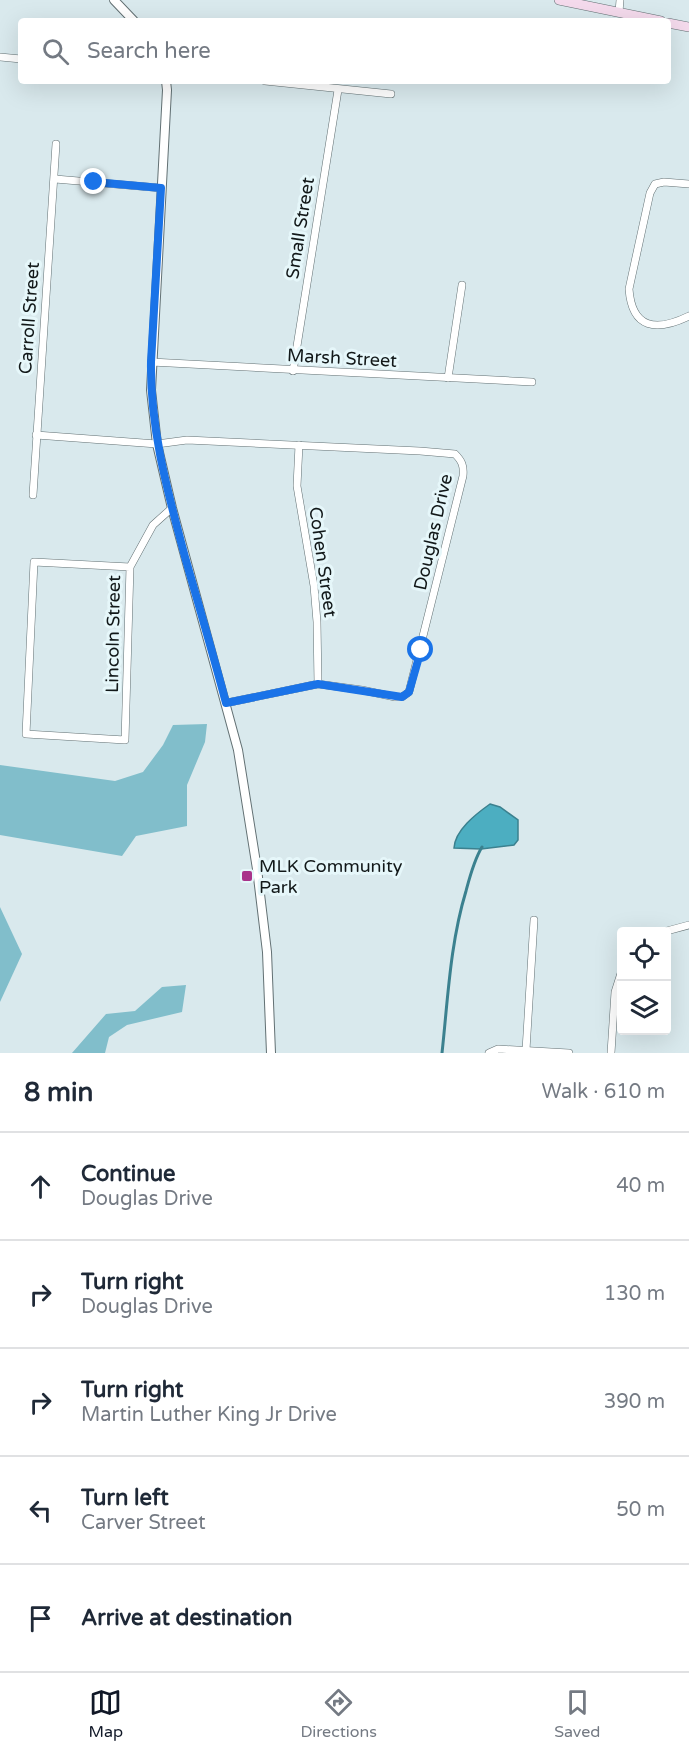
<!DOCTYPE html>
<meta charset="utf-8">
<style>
body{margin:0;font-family:"Varela Round",sans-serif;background:#f2f2f3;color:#1f2937}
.controls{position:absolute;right:18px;bottom:18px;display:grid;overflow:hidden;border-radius:6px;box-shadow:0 6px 24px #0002}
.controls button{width:54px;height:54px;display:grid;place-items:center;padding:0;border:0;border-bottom:2px solid #e0e1e3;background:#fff;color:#1f2937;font:30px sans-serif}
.stop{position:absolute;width:18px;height:18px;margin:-14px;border:4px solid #1a73e8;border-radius:50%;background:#fff}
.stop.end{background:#1a73e8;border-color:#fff;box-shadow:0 2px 6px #0008}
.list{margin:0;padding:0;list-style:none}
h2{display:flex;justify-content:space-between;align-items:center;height:78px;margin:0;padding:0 24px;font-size:26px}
h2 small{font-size:20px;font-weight:400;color:#747a83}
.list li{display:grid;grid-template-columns:39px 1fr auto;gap:18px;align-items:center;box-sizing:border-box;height:108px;padding:0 24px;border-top:2px solid #e0e1e3}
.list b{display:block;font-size:22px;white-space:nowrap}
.list p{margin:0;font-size:20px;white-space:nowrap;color:#747a83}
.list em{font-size:20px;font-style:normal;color:#747a83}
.icon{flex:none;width:33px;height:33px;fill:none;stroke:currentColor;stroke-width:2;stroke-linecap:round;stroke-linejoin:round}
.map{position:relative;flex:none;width:689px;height:1053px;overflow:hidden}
.search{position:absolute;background:#fff;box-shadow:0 6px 24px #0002;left:18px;right:18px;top:18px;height:66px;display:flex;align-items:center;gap:15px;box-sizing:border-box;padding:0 21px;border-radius:6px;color:#747a83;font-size:22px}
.sheet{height:618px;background:#fff}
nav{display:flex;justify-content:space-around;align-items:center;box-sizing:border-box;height:84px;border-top:2px solid #e0e1e3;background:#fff;font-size:16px;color:#747a83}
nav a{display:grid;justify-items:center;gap:3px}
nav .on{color:#111827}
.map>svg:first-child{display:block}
.green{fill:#81becb}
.water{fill:#4caec1;stroke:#3b818f;stroke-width:1.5}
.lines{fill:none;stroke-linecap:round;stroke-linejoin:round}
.stream{stroke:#3b818f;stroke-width:3}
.minor-casing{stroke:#627073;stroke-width:8}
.tertiary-casing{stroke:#627073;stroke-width:10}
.secondary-casing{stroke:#627073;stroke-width:10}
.minor{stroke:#fff;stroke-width:7}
.tertiary{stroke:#fff;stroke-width:8}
.secondary{stroke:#f4daec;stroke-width:9}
.route{stroke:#1a73e8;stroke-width:8}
.poi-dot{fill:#a9338a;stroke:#e6f7fa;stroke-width:2}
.labels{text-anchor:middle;stroke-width:6;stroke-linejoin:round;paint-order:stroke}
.street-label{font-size:18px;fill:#121819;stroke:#e6f7fa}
.poi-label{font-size:18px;fill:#121819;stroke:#e6f7fa;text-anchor:start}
</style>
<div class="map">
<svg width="689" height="1053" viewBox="0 0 689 1053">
<rect width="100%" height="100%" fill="#d9e9ed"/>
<g class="green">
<polygon points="207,724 205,742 187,785 187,826 136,836 122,856 0,835 0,765 115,781 143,772 163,745 173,725"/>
<polygon points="0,907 22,954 0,1002"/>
<polygon points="186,985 182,1012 127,1025 109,1037 105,1053 72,1053 106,1014 135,1011 162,987"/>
</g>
<path class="water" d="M490,804L500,807L518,820V840L514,845L481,849L454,848C455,830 476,814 490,804Z"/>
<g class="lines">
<path class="stream" d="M442,1053C448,998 450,944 466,891C470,876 474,860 482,847"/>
<defs>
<g id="minor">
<polyline points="619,12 620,0"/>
<polyline points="0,57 21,59"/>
<polyline points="265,81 391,94"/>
<polyline points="55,179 161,188"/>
<path d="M689,184L664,182L655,184L650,193L629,289C632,329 656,332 689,316"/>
<polyline points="151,362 532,382"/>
<polyline points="293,371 338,90"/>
<polyline points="448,378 462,285"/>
<path d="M36,435L157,444L187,440L420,451L455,454C462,461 464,466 463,476L409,692L402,697H395L362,690L318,684L226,703"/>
<polyline points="299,445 297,486 314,586 317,622 318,684"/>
<polyline points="33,495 56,144"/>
<polyline points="130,567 34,562 26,734 125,740 130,567 153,525 172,508"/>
<polyline points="663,932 689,925"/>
<polyline points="526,1050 534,920"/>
<polyline points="489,1053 498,1049 569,1053"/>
<polyline points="611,1053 615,992 622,970"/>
</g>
<g id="tertiary">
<polyline points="114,0 134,21"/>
<polyline points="166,81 167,90 151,390 157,444 172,508 238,750 257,869 267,952 271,1053"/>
</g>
<g id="secondary">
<polyline points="559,0 661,21"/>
<polyline points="668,23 689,27"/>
</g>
</defs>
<use href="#minor" class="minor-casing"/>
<use href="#tertiary" class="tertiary-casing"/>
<use href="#secondary" class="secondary-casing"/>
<use href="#minor" class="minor"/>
<use href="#tertiary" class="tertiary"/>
<use href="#secondary" class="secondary"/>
</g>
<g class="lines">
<path class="route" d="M94,182L161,188L151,362C150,429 168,493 185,557C199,606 213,654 226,703L318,684L402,697L409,692L421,650"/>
</g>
<rect class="poi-dot" x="241" y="870" width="12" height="12" rx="3"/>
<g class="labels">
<g class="street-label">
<text transform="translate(300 228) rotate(-81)" y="6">Small Street</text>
<text transform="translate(29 318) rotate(-86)" y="6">Carroll Street</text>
<text transform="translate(342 358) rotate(3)" y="6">Marsh Street</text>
<text transform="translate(433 532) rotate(-77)" y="6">Douglas Drive</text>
<text transform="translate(323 562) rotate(82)" y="6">Cohen Street</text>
<text transform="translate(113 634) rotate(-89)" y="6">Lincoln Street</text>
</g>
<g class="poi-label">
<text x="259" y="872">MLK Community<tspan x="259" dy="21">Park</tspan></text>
</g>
</g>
</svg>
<div class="controls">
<button><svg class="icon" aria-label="locate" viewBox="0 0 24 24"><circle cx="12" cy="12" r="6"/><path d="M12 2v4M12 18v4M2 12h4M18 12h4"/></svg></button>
<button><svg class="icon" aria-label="layers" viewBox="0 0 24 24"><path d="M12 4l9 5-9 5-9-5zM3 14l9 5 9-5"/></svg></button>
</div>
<div class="stop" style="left:421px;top:650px"></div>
<div class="stop end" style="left:94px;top:182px"></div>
<div class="search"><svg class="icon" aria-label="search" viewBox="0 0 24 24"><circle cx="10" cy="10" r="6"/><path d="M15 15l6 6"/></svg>Search here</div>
</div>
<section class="sheet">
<h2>8 min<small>Walk · 610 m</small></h2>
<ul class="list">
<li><svg class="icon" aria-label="ahead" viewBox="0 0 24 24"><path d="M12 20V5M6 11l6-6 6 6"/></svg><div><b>Continue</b><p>Douglas Drive</p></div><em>40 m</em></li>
<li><svg class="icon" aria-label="right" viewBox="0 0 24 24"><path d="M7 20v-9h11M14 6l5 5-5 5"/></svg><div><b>Turn right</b><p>Douglas Drive</p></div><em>130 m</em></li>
<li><svg class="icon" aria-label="right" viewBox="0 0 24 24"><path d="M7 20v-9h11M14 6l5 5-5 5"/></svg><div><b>Turn right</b><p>Martin Luther King Jr Drive</p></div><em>390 m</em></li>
<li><svg class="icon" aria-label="left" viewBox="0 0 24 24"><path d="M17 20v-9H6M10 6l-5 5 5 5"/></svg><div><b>Turn left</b><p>Carver Street</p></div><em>50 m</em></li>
<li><svg class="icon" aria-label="arrive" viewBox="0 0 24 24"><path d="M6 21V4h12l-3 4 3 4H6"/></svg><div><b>Arrive at destination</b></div></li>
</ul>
</section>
<nav>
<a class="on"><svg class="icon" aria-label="map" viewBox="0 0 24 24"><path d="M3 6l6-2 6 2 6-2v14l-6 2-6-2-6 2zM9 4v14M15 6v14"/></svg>Map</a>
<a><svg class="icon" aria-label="directions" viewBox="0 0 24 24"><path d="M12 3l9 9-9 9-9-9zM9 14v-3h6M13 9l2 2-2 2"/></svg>Directions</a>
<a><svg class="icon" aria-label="saved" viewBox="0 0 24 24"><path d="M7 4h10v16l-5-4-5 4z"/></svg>Saved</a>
</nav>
